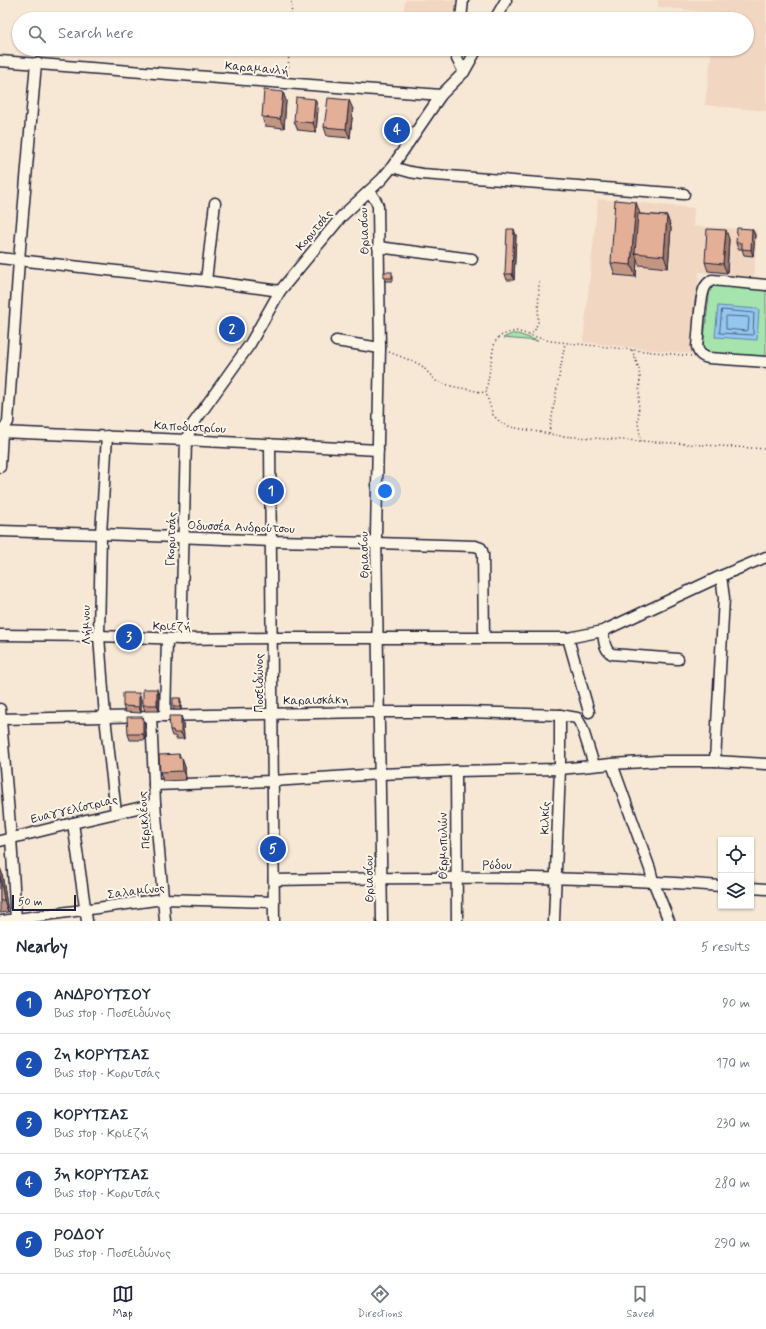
<!DOCTYPE html>
<meta charset="utf-8">
<style>
body{margin:0;font-family:Mynerve,sans-serif;background:#f6f6f7;color:#1f2937}
.controls{position:absolute;right:12px;bottom:12px;display:grid;overflow:hidden;border-radius:0px;box-shadow:0 1px 3px #0004}
.controls button{width:36px;height:36px;display:grid;place-items:center;padding:0;border:0;border-bottom:1px solid #e0e1e3;background:#fff;color:#1f2937;font:20px sans-serif}
.scale{position:absolute;left:12px;bottom:10px;width:64px;box-sizing:border-box;padding-left:4px;border:2px solid #22223b;border-top:0;font-size:11px;line-height:14px;white-space:nowrap;color:#22223b;-webkit-text-stroke:3px #fcf5e5;paint-order:stroke}
.you{position:absolute;left:385px;top:491px;width:14px;height:14px;margin:-10px;border:3px solid #fff;border-radius:50%;background:#1a73e8;box-shadow:0 0 0 6px #1a73e833}
.badge{display:grid;place-items:center;width:26px;height:26px;border-radius:50%;background:#22223b;color:#fff;font-size:13px;font-weight:700}
.pin{position:absolute;translate:-50% -50%;border:2px solid #fff;box-shadow:0 1px 4px #0006}
.list{margin:0;padding:0;list-style:none}
h2{display:flex;justify-content:space-between;align-items:center;height:52px;margin:0;padding:0 16px;font-size:17px}
h2 small{font-size:13px;font-weight:400;color:#747a83}
.list li{display:grid;grid-template-columns:26px 1fr auto;gap:12px;align-items:center;box-sizing:border-box;height:60px;padding:0 16px;border-top:1px solid #e0e1e3}
.list b{display:block;font-size:15px;white-space:nowrap}
.list p{margin:0;font-size:13px;white-space:nowrap;color:#747a83}
.list em{font-size:13px;font-style:normal;color:#747a83}
.icon{flex:none;width:22px;height:22px;fill:none;stroke:currentColor;stroke-width:2;stroke-linecap:round;stroke-linejoin:round}
.map{position:relative;flex:none;width:766px;height:921px;overflow:hidden}
.search{position:absolute;background:#fff;box-shadow:0 1px 3px #0004;left:12px;right:12px;top:12px;height:44px;display:flex;align-items:center;gap:10px;box-sizing:border-box;padding:0 14px;border-radius:22px;color:#747a83;font-size:15px}
.sheet{height:352px;background:#fff}
nav{display:flex;justify-content:space-around;align-items:center;box-sizing:border-box;height:56px;border-top:1px solid #e0e1e3;background:#fff;font-size:11px;color:#747a83}
nav a{display:grid;justify-items:center;gap:2px}
nav .on{color:#22223b}
.map>svg:first-child{display:block}
.built{fill:#f1d6c2}
.green{fill:#a5e4ac;stroke:#648374}
.water{fill:#93c7f0;stroke:#6685a8}
.lines{fill:none;stroke-linecap:round;stroke-linejoin:round}
.shore{stroke:#4f6483;stroke-width:1}
.minor-casing{stroke:#22223b;stroke-width:13}
.path{stroke:#22223b;stroke-width:1.5;stroke-dasharray:1 3;stroke-linecap:butt}
.minor{stroke:#fcf5e5;stroke-width:10}
.wall{fill:#c39682;stroke:#22223b}
.shaded-wall{fill:#9f7a6a;stroke:#22223b}
.building{fill:#e3af97;stroke:#22223b}
.labels{text-anchor:middle;stroke-width:4;stroke-linejoin:round;paint-order:stroke}
.street-label{font-size:12px;fill:#22223b;stroke:#fcf5e5}
</style>
<div class="map">
<svg width="766" height="921" viewBox="0 0 766 921">
<rect width="100%" height="100%" fill="#f7e7d5"/>
<filter id="ink" filterUnits="userSpaceOnUse"><feTurbulence type="fractalNoise" baseFrequency=".025" numOctaves="2"/><feDisplacementMap in="SourceGraphic" scale="8" xChannelSelector="R" yChannelSelector="G"/><feConvolveMatrix kernelMatrix="1 2 1 2 8 2 1 2 1" color-interpolation-filters="sRGB"/></filter>
<g filter="url(#ink)">
<g class="built">
<polygon points="405,0 459,0 457,19 403,19"/>
<polygon points="658,0 766,0 766,111 705,105 712,49 747,49 747,19 715,19 716,13 658,7"/>
<polygon points="598,199 694,208 693,226 757,230 754,277 699,272 692,354 583,342"/>
</g>
<g class="green">
<polygon points="717,283 766,287 766,356 708,353 703,347 710,288"/>
<polygon points="512,334 518,334 538,341 503,338"/>
</g>
<polygon class="water" points="718,306 759,309 757,340 715,337"/>
<g class="lines">
<g class="shore">
<polygon points="722,310 754,313 753,335 720,333"/>
<polygon points="727,316 748,317 749,319 748,330 746,331 726,329 726,317"/>
</g>
<defs>
<g id="minor">
<polyline points="461,19 463,0"/>
<polyline points="495,19 506,0"/>
<polyline points="458,49 457,59 464,72"/>
<polyline points="0,61 441,95"/>
<polyline points="392,167 410,172 422,174 684,194"/>
<polyline points="369,191 376,201 378,206 380,348 376,534 382,921"/>
<polyline points="378,247 472,259"/>
<polyline points="0,258 206,281 280,291"/>
<polyline points="206,281 215,203"/>
<path d="M766,285L712,280C709,282 707,283 705,287C699,299 699,331 697,346C698,353 702,357 709,358L766,362"/>
<polyline points="336,341 380,348"/>
<polyline points="0,432 186,440 378,450"/>
<polyline points="107,436 101,534 99,636 105,717 116,813"/>
<polyline points="270,444 274,921"/>
<polyline points="0,467 2,432 8,422 19,260 36,63"/>
<polyline points="0,531 101,534 271,541 376,543 475,546 481,548 483,554 484,638"/>
<path d="M603,631C604,640 604,650 612,654L678,659"/>
<polyline points="0,635 99,636 181,639 272,638 568,638 603,631 721,576 766,557"/>
<polyline points="568,638 589,712"/>
<polyline points="181,639 186,440 193,424 250,344 280,291 342,216 382,179 392,167 441,95 464,72 477,49"/>
<polyline points="0,709 11,837 16,921"/>
<polyline points="151,716 155,804 165,921"/>
<polyline points="165,716 167,639"/>
<polyline points="0,719 368,712 468,712 560,715 577,718 582,727 594,765"/>
<polyline points="715,761 724,598 721,576"/>
<polyline points="612,764 650,869 653,881 669,921"/>
<polyline points="456,771 457,921"/>
<polyline points="154,785 273,781 380,774 456,771 560,769 612,764 659,761 715,761 766,764"/>
<polyline points="73,823 87,921"/>
<polyline points="0,841 73,823 155,804"/>
<path d="M274,880C423,877 572,875 721,886"/>
<polyline points="751,888 766,889"/>
<polyline points="2,921 163,899 274,902"/>
<polyline points="554,921 560,769 560,715"/>
</g>
</defs>
<use href="#minor" class="minor-casing"/>
<g class="path">
<polyline points="291,19 292,0"/>
<polyline points="288,75 289,49"/>
<polyline points="529,335 534,332 538,322 539,281"/>
<polyline points="632,350 639,369 640,377 638,423 641,441"/>
<polyline points="389,352 417,363 422,366 436,381 451,386 486,393"/>
<polyline points="691,356 550,341 516,331 508,333 500,336 495,342 493,350 486,393 493,415 498,420 503,424 511,427 561,436 766,449"/>
<polyline points="549,433 565,343"/>
</g>
<use href="#minor" class="minor"/>
</g>
<g class="wall">
<polygon points="283,92 286,101 284,128 265,126 262,117"/>
<polygon points="318,108 316,132 298,130 294,121"/>
<polygon points="353,109 350,138 327,136 324,127"/>
<polygon points="640,214 667,216 671,228 668,268 639,265 637,259 636,277 615,275 611,263"/>
<polygon points="752,229 755,235 753,256 744,255 742,249 738,249 736,243"/>
<polygon points="516,235 514,280 507,280 505,274"/>
<polygon points="729,239 727,273 708,271 705,262"/>
<polygon points="393,275 393,281 385,281 384,278"/>
<polygon points="159,695 159,711 145,711 143,705"/>
<polygon points="141,699 141,713 125,712 123,706"/>
<polygon points="181,701 181,710 174,710 173,707"/>
<polygon points="181,716 183,722 184,739 176,739 175,736 172,736 170,730"/>
<polygon points="145,723 145,740 130,740 128,734"/>
<polygon points="179,754 185,767 186,780 163,781 160,772"/>
<polygon points="0,868 2,873 8,912 0,913"/>
</g>
<g class="shaded-wall">
<polygon points="283,92 286,101 284,128 280,119"/>
<polygon points="315,99 318,108 316,132 313,123"/>
<polygon points="349,100 353,109 350,138 346,129"/>
<polygon points="636,202 640,214 637,254 635,253 637,259 636,277 631,265"/>
<polygon points="667,216 671,228 668,268 664,256"/>
<polygon points="514,229 516,235 514,280 512,274"/>
<polygon points="752,229 755,235 753,256 751,250"/>
<polygon points="726,230 729,239 727,273 723,264"/>
<polygon points="157,689 159,695 159,711 157,705"/>
<polygon points="139,693 141,699 141,713 139,707"/>
<polygon points="180,698 181,701 181,710 180,707"/>
<polygon points="181,716 183,722 184,739 181,733"/>
<polygon points="143,717 145,723 145,740 143,734"/>
<polygon points="179,754 182,762 182,758 185,767 186,780 183,771 179,758"/>
<polygon points="0,868 2,873 8,912 4,900 0,876"/>
</g>
<g class="building">
<polygon points="264,90 283,92 280,119 262,117"/>
<polygon points="296,97 315,99 313,123 294,121"/>
<polygon points="328,98 349,100 346,129 324,127"/>
<polygon points="615,200 636,202 631,265 611,263"/>
<polygon points="638,214 667,216 664,256 635,253"/>
<polygon points="737,228 752,229 751,250 742,249 742,243 736,243"/>
<polygon points="507,229 514,229 512,274 505,274"/>
<polygon points="707,229 726,230 723,264 705,262"/>
<rect x="384" y="272" width="8" height="6"/>
<rect x="143" y="689" width="14" height="16"/>
<polygon points="123,693 139,693 139,707 123,706"/>
<rect x="173" y="698" width="7" height="9"/>
<polygon points="169,716 181,716 181,733 174,733 173,730 170,730"/>
<polygon points="127,717 143,717 143,734 128,734"/>
<polygon points="179,754 179,758 182,758 183,771 160,772 159,755"/>
<polygon points="0,876 4,900 0,901"/>
</g>
</g>
<g class="labels">
<g class="street-label">
<text transform="translate(257 68) rotate(5)" y="4">Καραμανλή</text>
<text transform="translate(314 230) rotate(-50)" y="4">Κορυτσάς</text>
<text transform="translate(364 231) rotate(-92)" y="4">Θριασίου</text>
<text transform="translate(190 427) rotate(3)" y="4">Καποδιστρίου</text>
<text transform="translate(241 527) rotate(2)" y="4">Οδυσσέα Ανδρούτσου</text>
<text transform="translate(171 539) rotate(-88)" y="4">Γκορυτσάς</text>
<text transform="translate(364 555) rotate(-91)" y="4">Θριασίου</text>
<text transform="translate(86 625) rotate(-91)" y="4">Λήμνου</text>
<text transform="translate(172 626) rotate(1)" y="4">Κριεζή</text>
<text transform="translate(259 683) rotate(-90)" y="4">Ποσειδώνος</text>
<text transform="translate(316 700) rotate(-1)" y="4">Καραισκάκη</text>
<text transform="translate(74 809) rotate(-13)" y="4">Ευαγγελίστριας</text>
<text transform="translate(545 818) rotate(-88)" y="4">Κιλκίς</text>
<text transform="translate(144 820) rotate(-94)" y="4">Περικλέους</text>
<text transform="translate(443 846) rotate(-90)" y="4">Θερμοπυλών</text>
<text x="497" y="869">Ρόδου</text>
<text transform="translate(369 879) rotate(-91)" y="4">Θριασίου</text>
<text transform="translate(136 891) rotate(-7)" y="4">Σαλαμίνος</text>
</g>
</g>
</svg>
<div class="controls">
<button><svg class="icon" aria-label="locate" viewBox="0 0 24 24"><circle cx="12" cy="12" r="6"/><path d="M12 2v4M12 18v4M2 12h4M18 12h4"/></svg></button>
<button><svg class="icon" aria-label="layers" viewBox="0 0 24 24"><path d="M12 4l9 5-9 5-9-5zM3 14l9 5 9-5"/></svg></button>
</div>
<div class="scale">50 m</div>
<div class="you"></div>
<div class="pin badge" style="left:271px;top:491px;background:#1a4fb4">1</div>
<div class="pin badge" style="left:232px;top:329px;background:#1a4fb4">2</div>
<div class="pin badge" style="left:129px;top:637px;background:#1a4fb4">3</div>
<div class="pin badge" style="left:397px;top:130px;background:#1a4fb4">4</div>
<div class="pin badge" style="left:273px;top:849px;background:#1a4fb4">5</div>
<div class="search"><svg class="icon" aria-label="search" viewBox="0 0 24 24"><circle cx="10" cy="10" r="6"/><path d="M15 15l6 6"/></svg>Search here</div>
</div>
<section class="sheet">
<h2>Nearby<small>5 results</small></h2>
<ul class="list">
<li><span class="badge" style="background:#1a4fb4">1</span><div><b>ΑΝΔΡΟΥΤΣΟΥ</b><p>Bus stop · Ποσειδώνος</p></div><em>90 m</em></li>
<li><span class="badge" style="background:#1a4fb4">2</span><div><b>2η ΚΟΡΥΤΣΑΣ</b><p>Bus stop · Κορυτσάς</p></div><em>170 m</em></li>
<li><span class="badge" style="background:#1a4fb4">3</span><div><b>ΚΟΡΥΤΣΑΣ</b><p>Bus stop · Κριεζή</p></div><em>230 m</em></li>
<li><span class="badge" style="background:#1a4fb4">4</span><div><b>3η ΚΟΡΥΤΣΑΣ</b><p>Bus stop · Κορυτσάς</p></div><em>280 m</em></li>
<li><span class="badge" style="background:#1a4fb4">5</span><div><b>ΡΟΔΟΥ</b><p>Bus stop · Ποσειδώνος</p></div><em>290 m</em></li>
</ul>
</section>
<nav>
<a class="on"><svg class="icon" aria-label="map" viewBox="0 0 24 24"><path d="M3 6l6-2 6 2 6-2v14l-6 2-6-2-6 2zM9 4v14M15 6v14"/></svg>Map</a>
<a><svg class="icon" aria-label="directions" viewBox="0 0 24 24"><path d="M12 3l9 9-9 9-9-9zM9 14v-3h6M13 9l2 2-2 2"/></svg>Directions</a>
<a><svg class="icon" aria-label="saved" viewBox="0 0 24 24"><path d="M7 4h10v16l-5-4-5 4z"/></svg>Saved</a>
</nav>
